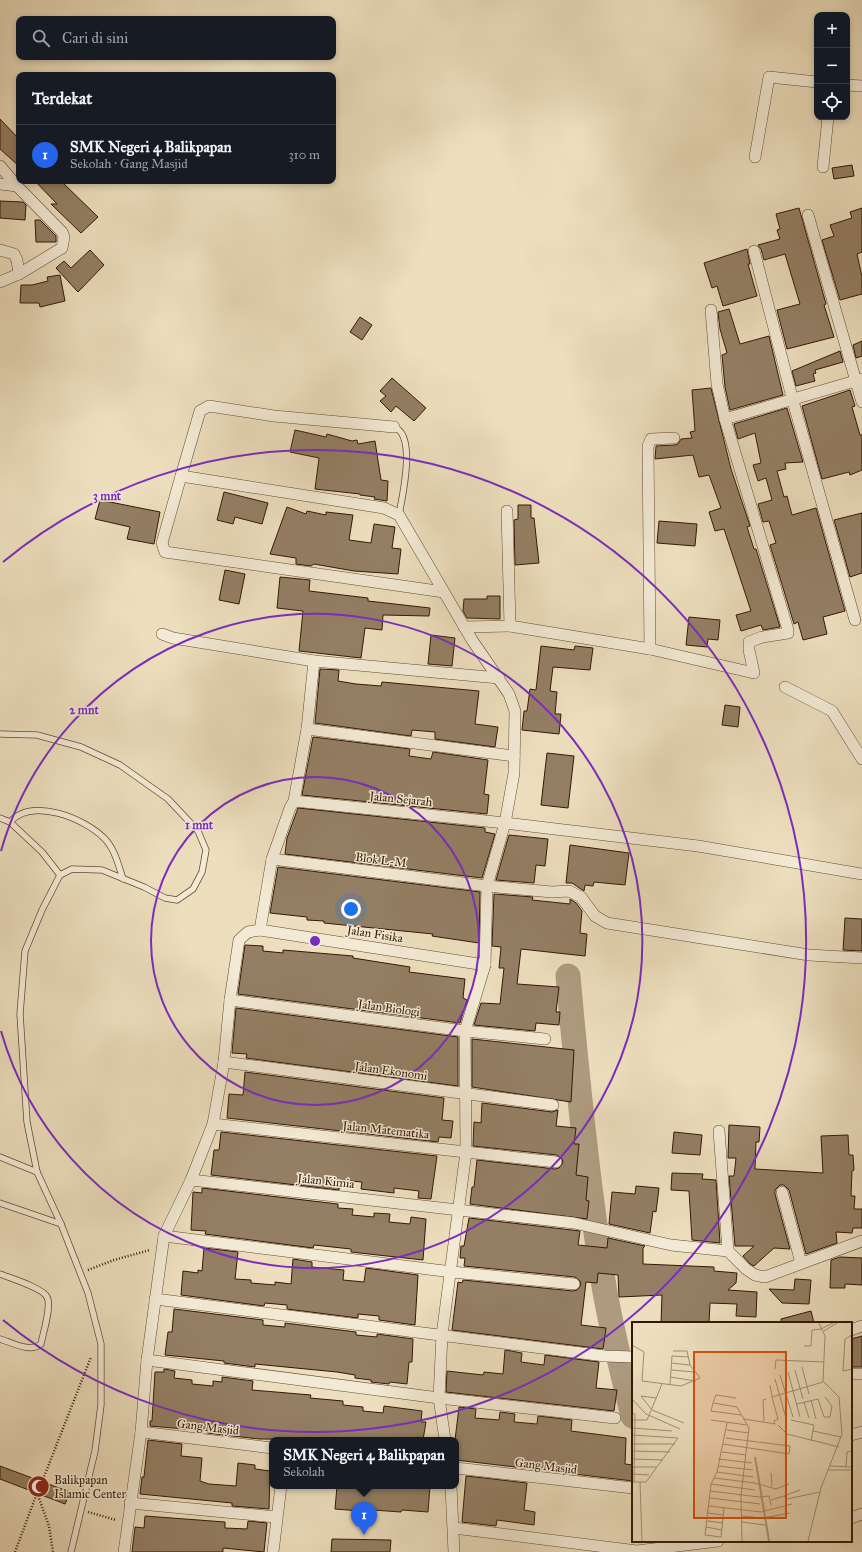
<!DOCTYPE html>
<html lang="id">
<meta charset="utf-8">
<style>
body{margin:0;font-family:"IM FELL Great Primer",serif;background:#242831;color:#f1f3f6}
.controls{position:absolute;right:12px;top:12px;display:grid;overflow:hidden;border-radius:8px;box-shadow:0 2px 6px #0003}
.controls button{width:36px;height:36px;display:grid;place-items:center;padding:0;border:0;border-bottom:1px solid #363941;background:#171b24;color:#f1f3f6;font:20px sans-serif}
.you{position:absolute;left:351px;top:909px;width:14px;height:14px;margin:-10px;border:3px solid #fff;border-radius:50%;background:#1a73e8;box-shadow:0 0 0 6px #1a73e833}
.badge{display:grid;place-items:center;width:26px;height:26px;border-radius:50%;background:#2563eb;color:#fff;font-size:13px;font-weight:700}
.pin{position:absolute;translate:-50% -33px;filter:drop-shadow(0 1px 2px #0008)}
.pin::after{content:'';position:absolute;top:21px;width:14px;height:12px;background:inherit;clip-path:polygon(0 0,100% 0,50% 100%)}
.popup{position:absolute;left:269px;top:1437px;width:190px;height:52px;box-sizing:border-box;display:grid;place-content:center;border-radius:8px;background:#171b24;filter:drop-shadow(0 1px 3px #0005);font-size:13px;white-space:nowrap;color:#9ea1a6}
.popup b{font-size:15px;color:#f1f3f6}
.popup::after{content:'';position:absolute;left:50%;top:100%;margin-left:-8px;border:8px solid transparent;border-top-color:#171b24}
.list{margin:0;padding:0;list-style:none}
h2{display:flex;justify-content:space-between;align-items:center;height:52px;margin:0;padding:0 16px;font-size:17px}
h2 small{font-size:13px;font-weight:400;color:#9ea1a6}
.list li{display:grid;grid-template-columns:26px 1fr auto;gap:12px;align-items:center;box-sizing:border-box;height:60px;padding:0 16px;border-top:1px solid #363941}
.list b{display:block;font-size:15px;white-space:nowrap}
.list p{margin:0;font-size:13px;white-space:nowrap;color:#9ea1a6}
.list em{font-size:13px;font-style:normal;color:#9ea1a6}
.icon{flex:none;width:22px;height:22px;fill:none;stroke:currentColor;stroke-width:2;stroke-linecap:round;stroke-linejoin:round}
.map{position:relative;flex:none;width:862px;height:1552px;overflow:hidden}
.search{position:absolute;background:#171b24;box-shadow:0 2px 6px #0003;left:16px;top:16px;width:320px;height:44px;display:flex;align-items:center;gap:10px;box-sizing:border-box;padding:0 14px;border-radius:8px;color:#9ea1a6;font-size:15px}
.panel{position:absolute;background:#171b24;box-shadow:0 2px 6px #0003;left:16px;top:72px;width:320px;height:112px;border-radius:8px}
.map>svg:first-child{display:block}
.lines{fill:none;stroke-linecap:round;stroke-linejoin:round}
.river{stroke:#ae9b7f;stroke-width:25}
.building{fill:#947f65;stroke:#331805}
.lane-casing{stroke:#624a33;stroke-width:7}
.street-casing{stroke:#624a33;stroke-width:12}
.path{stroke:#331805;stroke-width:2.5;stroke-dasharray:1 2;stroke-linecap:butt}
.lane{stroke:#f3ead5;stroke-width:5.5}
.street{stroke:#f3ead5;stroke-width:11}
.ring{fill:none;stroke:#7b2cbf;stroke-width:2}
.labels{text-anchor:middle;stroke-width:3;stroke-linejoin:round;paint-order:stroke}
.street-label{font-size:12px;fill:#331805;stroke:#f3ead5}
.poi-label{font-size:12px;fill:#331805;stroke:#f3ead5;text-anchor:start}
.inset-river{fill:none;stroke:#ae9b7f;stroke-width:2}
.inset-road{fill:none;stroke:#a38f74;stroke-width:1}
.view{fill:#d6520b;fill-opacity:0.15;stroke:#d6520b;stroke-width:2}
.inset-edge{fill:none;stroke:#331805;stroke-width:2}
.centre{fill:#7b2cbf;stroke:#f3ead5;stroke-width:2}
.ring-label{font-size:12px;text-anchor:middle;font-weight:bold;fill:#7b2cbf;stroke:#f3ead5;stroke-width:3;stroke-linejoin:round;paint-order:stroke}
</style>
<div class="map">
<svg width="862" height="1552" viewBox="0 0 862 1552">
<rect width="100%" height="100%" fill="#eddfbe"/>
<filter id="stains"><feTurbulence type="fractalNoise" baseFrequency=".005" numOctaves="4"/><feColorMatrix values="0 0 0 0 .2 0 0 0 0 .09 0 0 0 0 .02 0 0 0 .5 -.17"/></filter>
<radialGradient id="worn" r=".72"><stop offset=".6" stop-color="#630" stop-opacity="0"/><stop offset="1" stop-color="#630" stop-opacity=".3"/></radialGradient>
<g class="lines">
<path class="river" d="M568,976C577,1077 587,1179 603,1280C610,1325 622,1371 633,1416"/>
</g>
<g class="building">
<polygon points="0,119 19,139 19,166 0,149"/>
<polygon points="852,165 854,176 834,179 832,168"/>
<polygon points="35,181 61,181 98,217 81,233 51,204 57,204"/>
<polygon points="0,201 23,202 26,205 25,220 0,218"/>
<polygon points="799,208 826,304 824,305 834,337 787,349 777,310 800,304 785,254 764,260 761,249 758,245 780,239 777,230 780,229 776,214"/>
<polygon points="862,208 862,252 857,254 862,277 862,294 840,300 822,240 834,236 830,225 852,218 850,212"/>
<polygon points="35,220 40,220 56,236 56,242 36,242"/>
<polygon points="747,249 750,264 748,264 757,296 723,306 717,286 712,288 704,263"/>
<polygon points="90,250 104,265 78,292 56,268 64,261 71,268"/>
<polygon points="60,275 65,301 40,307 39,303 20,303 21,285 32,285 48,281 47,277"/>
<polygon points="729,309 740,344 769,336 783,395 730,410 725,387 722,355 727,353 720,329 718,312"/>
<polygon points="360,317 372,325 362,340 350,332"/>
<polygon points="862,341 862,356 856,358 853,345"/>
<polygon points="840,351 843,362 815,370 816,373 813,374 815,381 796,386 792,371"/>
<polygon points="392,378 426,408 414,421 396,406 391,412 380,401 386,396 380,391"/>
<polygon points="711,388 731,469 750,526 747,527 754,549 756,549 780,627 763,630 761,625 741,631 736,615 751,611 724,529 715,531 709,512 721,508 709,475 699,477 693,455 655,459 656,446 675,445 678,444 681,439 692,438 690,432 695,431 692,390"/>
<polygon points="850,390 855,406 852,407 860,435 862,435 862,470 850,475 849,472 822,479 802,406"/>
<polygon points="787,408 803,462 785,463 786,469 777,471 784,497 787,496 792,515 816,508 845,611 823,617 827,634 803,640 798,622 794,624 770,545 776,543 769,521 763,522 758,504 772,500 766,478 758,481 753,465 761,463 755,433 738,439 734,424"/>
<polygon points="295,430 326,437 327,434 352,441 357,440 358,444 375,441 381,480 388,481 387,501 374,499 375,497 360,495 360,494 315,489 319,458 290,452"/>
<polygon points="224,492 268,503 262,524 235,517 233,524 217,520"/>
<polygon points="100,500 160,512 154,544 127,539 130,527 95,519"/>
<polygon points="518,505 531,505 531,518 534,518 539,563 515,565 514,520 518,519"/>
<polygon points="287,507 306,514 307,511 326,515 326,512 353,515 349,540 371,543 374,524 395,527 392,548 401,549 398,574 354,571 314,564 311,566 296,564 296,558 270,554"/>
<polygon points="862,513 862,573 850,577 834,520"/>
<polygon points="659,521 697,524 695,546 657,543"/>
<polygon points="225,570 245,574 239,604 219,600"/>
<polygon points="280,577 310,580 309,591 368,598 368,601 430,608 429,616 383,615 382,630 365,628 361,658 299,651 303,611 277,608"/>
<polygon points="487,596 500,596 500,619 467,618 463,611 464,599 487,599"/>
<polygon points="689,617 720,620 718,640 708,639 707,647 686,645"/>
<polygon points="431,635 455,638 452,666 428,664"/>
<polygon points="541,646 574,650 575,646 593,648 590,670 553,667 550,691 557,692 555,714 561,714 559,734 522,730 524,711 527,711 530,689 536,690"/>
<polygon points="320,669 339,670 338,681 356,684 381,686 382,682 479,691 475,724 498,727 495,747 435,739 435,732 412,730 411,736 315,723"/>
<polygon points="725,705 740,707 738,727 722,725"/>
<polygon points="313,737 410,749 409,756 431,759 433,752 488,760 484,794 489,795 487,814 302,795"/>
<polygon points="547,753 574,756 568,808 541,805"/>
<polygon points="298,808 485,828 485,832 495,834 482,878 285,854 287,838"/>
<polygon points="509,835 548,839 545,866 536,865 534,883 496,880"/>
<polygon points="570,845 629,853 625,885 594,882 593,886 585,885 584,891 572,883 566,883"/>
<polygon points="278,867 480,892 479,943 432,936 433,934 324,923 324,921 307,920 307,917 270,913"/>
<polygon points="494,894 533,897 532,900 570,904 570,899 576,903 582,911 580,933 587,934 585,956 521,949 517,984 559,987 556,1012 560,1012 559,1025 536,1023 535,1031 474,1025 481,1003 500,1004 504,968 499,968 501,947 492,946"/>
<polygon points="845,918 862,919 862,951 843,950"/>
<polygon points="245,945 263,946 263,951 283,953 283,950 353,956 353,958 410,967 409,972 465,979 463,998 467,1000 460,1023 238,994"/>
<polygon points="236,1008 458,1037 458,1086 246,1058 247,1054 232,1053"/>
<polygon points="472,1039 574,1050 571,1102 472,1087"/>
<polygon points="245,1072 444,1098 442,1120 453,1121 451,1138 439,1137 438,1142 227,1118 229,1094 243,1095"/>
<polygon points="482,1103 552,1112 558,1110 556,1126 576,1128 574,1144 579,1144 576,1175 588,1177 586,1200 589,1201 587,1219 470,1204 472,1187 474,1187 477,1160 555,1169 559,1168 563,1163 562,1159 557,1155 473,1146 474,1122 481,1123"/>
<polygon points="729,1125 760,1127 759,1142 756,1142 755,1169 823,1173 821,1136 848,1135 849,1155 853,1155 854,1170 852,1171 851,1196 855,1196 854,1209 862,1209 862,1228 853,1228 852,1233 836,1232 837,1243 806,1254 789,1190 784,1185 780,1185 775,1190 775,1194 790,1249 774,1248 754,1266 750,1264 743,1256 754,1246 735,1246 729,1176 734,1176 736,1158 728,1158"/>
<polygon points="221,1132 437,1156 431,1199 418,1198 419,1191 394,1188 394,1193 361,1189 362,1182 340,1180 339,1190 211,1175 214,1150 219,1150"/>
<polygon points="674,1132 702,1135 700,1155 672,1153"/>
<polygon points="672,1173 703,1174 702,1179 716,1180 720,1243 692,1240 689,1191 671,1190"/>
<polygon points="636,1186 659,1188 656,1212 653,1211 650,1233 609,1224 612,1192 635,1194"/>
<polygon points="202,1188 338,1204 338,1208 353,1209 352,1215 374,1217 374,1213 390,1214 389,1222 410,1224 411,1217 426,1219 423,1260 351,1252 351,1249 314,1245 313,1248 205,1234 206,1231 191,1230 193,1192 202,1193"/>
<polygon points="469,1218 580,1231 578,1245 607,1248 608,1238 645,1246 643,1248 643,1264 714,1267 714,1271 737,1273 736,1283 728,1290 757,1292 756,1317 736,1316 737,1304 710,1303 709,1323 661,1323 662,1295 619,1297 618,1275 598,1273 597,1283 586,1282 581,1325 606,1328 603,1349 452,1330 458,1282 462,1283 463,1280 573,1291 577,1290 581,1285 580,1281 575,1277 464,1266 465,1258 460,1258 461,1246 464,1246"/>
<polygon points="204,1248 238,1252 235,1279 251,1280 251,1283 275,1285 275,1282 291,1284 293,1259 312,1262 312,1267 344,1270 343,1280 364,1282 366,1268 418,1275 415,1325 379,1320 379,1316 358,1314 358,1318 287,1309 287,1305 265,1303 264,1306 181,1295 183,1271 198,1273 198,1270 202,1271"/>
<polygon points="840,1257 862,1258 862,1285 845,1284 845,1288 830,1288 831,1260"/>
<polygon points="795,1279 811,1280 809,1304 782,1303 769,1289 794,1290"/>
<polygon points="174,1309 263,1320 263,1325 285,1327 285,1323 356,1332 356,1335 377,1337 377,1334 413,1339 412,1362 409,1362 407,1384 390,1382 389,1384 371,1382 371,1380 355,1378 355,1375 337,1372 255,1364 255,1367 224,1363 224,1361 165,1355 168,1332 172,1332"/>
<polygon points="811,1311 814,1323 781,1323 781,1319"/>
<polygon points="862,1336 862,1367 853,1367 851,1358 851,1339"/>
<polygon points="505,1350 522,1353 521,1362 544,1365 545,1355 599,1362 596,1388 617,1390 614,1411 446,1392 447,1371 483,1375 484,1372 503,1374"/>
<polygon points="164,1369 175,1371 174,1378 192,1380 192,1384 213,1386 213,1381 222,1382 222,1377 253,1381 252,1390 311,1395 310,1398 343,1401 343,1405 363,1407 363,1411 383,1413 384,1406 422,1411 421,1422 426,1422 423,1440 259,1439 207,1433 207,1431 150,1426 150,1421 152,1421 155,1372 164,1372"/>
<polygon points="459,1407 476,1409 475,1418 499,1420 500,1412 515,1414 514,1422 537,1424 538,1416 572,1420 571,1431 626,1438 625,1464 633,1465 633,1481 456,1460 455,1440"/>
<polygon points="148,1440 182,1444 181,1456 202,1458 200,1481 209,1484 236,1486 238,1463 255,1465 255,1469 270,1471 269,1509 232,1506 232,1503 140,1494 142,1477 144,1477"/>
<polygon points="0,1466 70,1492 65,1504 0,1479"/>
<polygon points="466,1476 527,1483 524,1510 535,1512 534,1525 497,1520 496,1526 462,1522"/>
<polygon points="337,1486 430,1486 428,1512 402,1510 401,1512 373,1510 373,1512 335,1509"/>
<polygon points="145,1516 225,1522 225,1528 247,1529 248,1521 267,1523 264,1552 223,1548 223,1552 132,1552 135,1527 144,1528"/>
<polygon points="332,1539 391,1540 390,1552 331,1552"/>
</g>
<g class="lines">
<defs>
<g id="lane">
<path d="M394,427C417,435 402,497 399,515"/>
<polyline points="0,734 37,735 81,747 120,765 168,799 198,831 206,850 202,872 193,889 177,900 165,898 144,887 102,870 72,869 60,875 42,910 25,951 20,1014 27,1122 37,1172 61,1224 88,1293 101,1344 101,1405 95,1451 71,1552"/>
<polyline points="0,818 10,822"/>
<path d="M60,875L42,852L10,822C32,797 84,818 104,838C115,849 118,864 123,879"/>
<polyline points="0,1157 37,1172"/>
<polyline points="0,1203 61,1224"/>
<path d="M0,1274C10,1278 43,1288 47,1297C52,1306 43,1333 41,1344C30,1353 13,1343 0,1339"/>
</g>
<g id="street">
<polyline points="847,85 862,86"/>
<polyline points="755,157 769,77 817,82"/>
<polyline points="0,166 17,186 62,232 64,237 62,248 19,274 0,282"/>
<polyline points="823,167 828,117"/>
<polyline points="0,184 17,186"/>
<polyline points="808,215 862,402"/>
<polyline points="0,250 14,254 17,260 19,274"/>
<polyline points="754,251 793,401 855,620"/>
<polyline points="711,310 717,384 725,419 862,379"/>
<polyline points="181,476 200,411 209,406 274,416 394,427"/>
<polyline points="507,511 510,626"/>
<polyline points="444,592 165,552 162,543 181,476 384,508 399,515 472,640 509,694 515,711 514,773 505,823 487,886 485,965 465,1031 466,1152 442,1335 439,1398 445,1440"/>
<polyline points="464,627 510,626 650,649 754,673 749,650 749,642 762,637 788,633 788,630 725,419"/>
<polyline points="162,634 173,638 314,661 499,678"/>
<polyline points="650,649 648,446 651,439 674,438"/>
<polyline points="785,687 832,711 862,759"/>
<polyline points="307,729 514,756"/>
<polyline points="294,801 505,823 698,846 862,874"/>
<polyline points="272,859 487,886 552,892 569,891 581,897 595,916 607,923 809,955 862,958"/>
<polyline points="260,930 485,965"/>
<polyline points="230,1000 465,1031 545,1039"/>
<polyline points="224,1062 553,1105"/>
<polyline points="213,1124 556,1162"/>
<polyline points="719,1131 728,1251"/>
<polyline points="191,1180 574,1223 671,1245 728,1251 746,1269 755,1275 765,1277 862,1241"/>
<polyline points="782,1192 801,1263"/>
<polyline points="164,1236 452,1272 574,1284"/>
<polyline points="155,1299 605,1356 633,1357"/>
<polyline points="851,1330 862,1326"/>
<polyline points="147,1360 439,1398 615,1418"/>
<polyline points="851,1374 862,1374"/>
<polyline points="141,1432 272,1448"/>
<polyline points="851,1435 862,1432"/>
<polyline points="456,1468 633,1488"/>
<polyline points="451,1486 454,1552"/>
<polyline points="130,1503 276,1517"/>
<polyline points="851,1518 862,1514"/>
<polyline points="454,1528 637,1551 718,1541"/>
<polyline points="124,1552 141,1432 147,1360 164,1236 191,1180 213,1124 224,1062 230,1000 239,940 248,932 260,930 272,859 290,808 294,801 307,729 314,661"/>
<polyline points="273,1552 281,1486"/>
</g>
</defs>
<use href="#lane" class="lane-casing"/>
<use href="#street" class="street-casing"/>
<g class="path">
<polyline points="88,1270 114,1260 150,1250"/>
<polyline points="42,1482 91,1357"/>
<polyline points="37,1493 49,1526 53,1552"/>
<polyline points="88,1512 116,1520"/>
<polyline points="15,1552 37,1493"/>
</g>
<use href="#lane" class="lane"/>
<use href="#street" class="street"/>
</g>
<g class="ring">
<circle cx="315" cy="941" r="164"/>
<path d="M1 851A327 327 0 1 1 1 1031"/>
<path d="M3 562A491 491 0 1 1 3 1320"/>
</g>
<defs>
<symbol id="mosque-disc" viewBox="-11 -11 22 22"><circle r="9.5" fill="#8f2418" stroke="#f3ead5"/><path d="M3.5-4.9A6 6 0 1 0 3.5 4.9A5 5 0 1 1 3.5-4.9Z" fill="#fff"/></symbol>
</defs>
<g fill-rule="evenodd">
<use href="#mosque-disc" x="26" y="1474" width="25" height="25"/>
</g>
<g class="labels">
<g class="street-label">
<text transform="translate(401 799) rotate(6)" y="4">Jalan Sejarah</text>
<text transform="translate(381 860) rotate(7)" y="4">Blok L-M</text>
<text transform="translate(375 934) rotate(9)" y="4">Jalan Fisika</text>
<text transform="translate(389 1008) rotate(8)" y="4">Jalan Biologi</text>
<text transform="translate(391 1071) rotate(8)" y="4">Jalan Ekonomi</text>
<text transform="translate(386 1130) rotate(6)" y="4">Jalan Matematika</text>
<text transform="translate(326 1181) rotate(6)" y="4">Jalan Kimia</text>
<text transform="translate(208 1427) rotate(7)" y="4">Gang Masjid</text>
<text transform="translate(546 1466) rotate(7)" y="4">Gang Masjid</text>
</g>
<g class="poi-label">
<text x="54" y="1484">Balikpapan<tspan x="54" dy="14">Islamic Center</tspan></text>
</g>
</g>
<g transform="translate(632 1322)">
<rect width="220" height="220" fill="#eddfbe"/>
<path class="inset-river" d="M123,135L137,219"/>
<path class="inset-road" d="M192,9L205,1M220,13L213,17L211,49L220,47M0,23L12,30L10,59L49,64L68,56L58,43L55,29H41M172,24H179L180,8L189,7L201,1M39,41L58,43M170,45L177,72M143,47L144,38L192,40M39,48L63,50M163,48L171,77M156,50L168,95M148,53L161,95M38,55L64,59M143,57L154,96M38,62L40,34L57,35M138,63L140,75L191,60M9,74L20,88L52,101M9,74L25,76M0,77L14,92L48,107M179,78L184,97M172,80L177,96M81,81L84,73L104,76M165,82L186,77L192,95H198L200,84L193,75M0,91L3,92L2,160M109,93L79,89L81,81L105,85L117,106L109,173L110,219M112,97L143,102L142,99L146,97L140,75M0,98H15L30,62M79,98L115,103M159,98L182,103L179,119M132,99L131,78L134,77M146,103L155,112L207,125M0,106L40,109M95,108L117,111M181,109L209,115M0,113L46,116L14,160H0M0,122H43M91,122L157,132L158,124L94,116M0,129L38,130M90,130L114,133M0,137L31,138M86,137L120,141M86,144L121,148M198,144L220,145M214,144L215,130L220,129M0,145H24M196,148H220M85,150L121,155M139,151L140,164M0,152L17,153M82,156L123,161L144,167L157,162M8,160L10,219M79,162L123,168M78,169L127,175L137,174L139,183M152,174L168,168M78,176L128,182M139,178L152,174L155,177L188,170M77,184L129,190L160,182M92,186L89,215L73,213L79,162L85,150L95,101M76,191L91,193M110,194L131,196L158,191M75,199L91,201M110,200L133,203M74,205L90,208M176,219L189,166L210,112L207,75L191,59L193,14L187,1"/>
<path class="view" d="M62,30H154V196H62Z"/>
<rect width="220" height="220" class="inset-edge"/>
</g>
<circle cx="315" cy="941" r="6" class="centre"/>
<g class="ring-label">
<text x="107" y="500">3 mnt</text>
<text x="84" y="714">2 mnt</text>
<text x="199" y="829">1 mnt</text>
</g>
<rect width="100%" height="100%" filter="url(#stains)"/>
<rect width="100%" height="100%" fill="url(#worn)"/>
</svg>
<div class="controls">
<button>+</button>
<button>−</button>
<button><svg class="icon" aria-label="locate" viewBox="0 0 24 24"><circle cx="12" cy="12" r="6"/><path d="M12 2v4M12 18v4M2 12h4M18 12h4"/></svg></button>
</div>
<div class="you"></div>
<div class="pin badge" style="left:364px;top:1535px">1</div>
<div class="popup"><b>SMK Negeri 4 Balikpapan</b>Sekolah</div>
<div class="search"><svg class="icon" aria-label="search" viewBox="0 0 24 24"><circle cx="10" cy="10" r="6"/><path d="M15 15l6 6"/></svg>Cari di sini</div>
<section class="panel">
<h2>Terdekat<small></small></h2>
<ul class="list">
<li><span class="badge">1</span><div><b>SMK Negeri 4 Balikpapan</b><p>Sekolah · Gang Masjid</p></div><em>310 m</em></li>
</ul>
</section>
</div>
